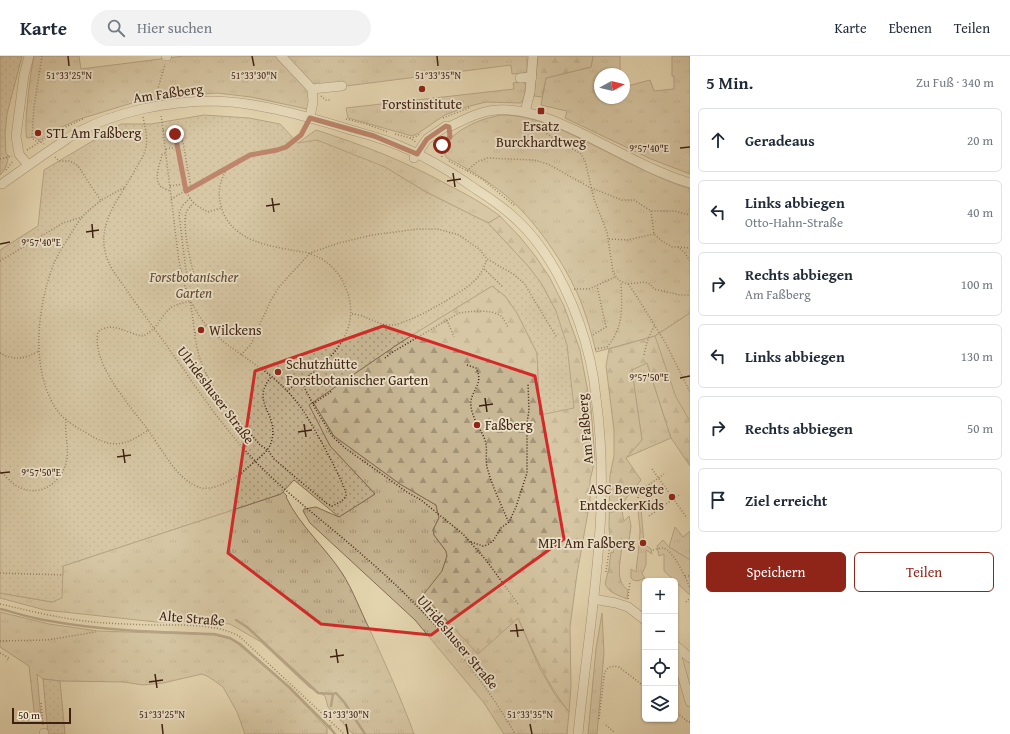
<!DOCTYPE html>
<html lang="de">
<meta charset="utf-8">
<style>
body{margin:0;font-family:"Gentium Book Plus",serif;background:#f2f2f3;color:#1f2937}
.controls{position:absolute;right:12px;bottom:12px;display:grid;overflow:hidden;border-radius:6px;box-shadow:0 1px 3px #0004}
.controls button{width:36px;height:36px;display:grid;place-items:center;padding:0;border:0;border-bottom:1px solid #e0e1e3;background:#fff;color:#1f2937;font:20px sans-serif}
.compass{position:absolute;left:594px;top:12px;width:36px;height:36px;border-radius:50%;background:#fff;box-shadow:0 1px 3px #0004;rotate:82deg}
.scale{position:absolute;left:12px;bottom:10px;width:59px;box-sizing:border-box;padding-left:4px;border:2px solid #3f2112;border-top:0;font-size:11px;line-height:14px;white-space:nowrap;color:#3f2112;-webkit-text-stroke:3px #ede4cc;paint-order:stroke}
.stop{position:absolute;width:12px;height:12px;margin:-9px;border:3px solid #8f2418;border-radius:50%;background:#fff}
.stop.end{background:#8f2418;border-color:#fff;box-shadow:0 1px 4px #0008}
.list{margin:0;padding:0;list-style:none}
h2{display:flex;justify-content:space-between;align-items:center;height:52px;margin:0;padding:0 16px;font-size:17px}
h2 small{font-size:13px;font-weight:400;color:#747a83}
.list li{display:grid;grid-template-columns:26px 1fr auto;gap:12px;align-items:center;box-sizing:border-box;height:64px;margin:0 8px 8px;padding:0 8px;border:1px solid #e0e1e3;border-radius:6px}
.list b{display:block;font-size:15px;white-space:nowrap}
.list p{margin:0;font-size:13px;white-space:nowrap;color:#747a83}
.list em{font-size:13px;font-style:normal;color:#747a83}
.actions{display:flex;gap:8px;padding:12px 16px}
.actions a{flex:1;padding:9px 0;border:1px solid #8f2418;border-radius:6px;text-align:center;font-size:14px;color:#8f2418}
.actions .main{background:#8f2418;color:#fff}
.icon{flex:none;width:22px;height:22px;fill:none;stroke:currentColor;stroke-width:2;stroke-linecap:round;stroke-linejoin:round}
.map{position:relative;flex:none;width:690px;height:678px;overflow:hidden}
header{display:flex;align-items:center;gap:24px;box-sizing:border-box;height:56px;padding:0 20px;background:#fff;border-bottom:1px solid #e0e1e3}
header strong{font-size:19px}
nav{display:flex;gap:22px;margin-inline-start:auto;font-size:14px}
.search{width:280px;height:36px;background:#f2f2f3;display:flex;align-items:center;gap:10px;box-sizing:border-box;padding:0 14px;border-radius:22px;color:#747a83;font-size:15px}
main{display:flex}
aside{flex:1;background:#fff}
.map>svg:first-child{display:block}
.grass{fill:url(#grass-tufts);stroke:#846c54}
.forest{fill:url(#forest-firs);stroke:#846c54}
.park{fill:#c8b795;stroke:#846c54}
.garden{fill:url(#garden-dots);stroke:#846c54}
.lines{fill:none;stroke-linecap:round;stroke-linejoin:round}
.stream{stroke:#806850;stroke-width:2.5}
.minor-casing{stroke:#684e3a;stroke-width:10}
.path{stroke:#3f2112;stroke-width:1.5;stroke-dasharray:1 2;stroke-linecap:butt}
.minor{stroke:#ede4cc;stroke-width:9}
.route{stroke:#8f2418;stroke-width:5}
.marked{fill:none;stroke:#d62828;stroke-width:3;stroke-linejoin:round}
.ticks{fill:none;stroke:#3f2112;stroke-width:1.5}
.poi-dot{fill:#8f2418;stroke:#ede4cc;stroke-width:1.5}
.labels{text-anchor:middle;stroke-width:3.5;stroke-linejoin:round;paint-order:stroke}
.street-label{font-size:14px;fill:#3f2112;stroke:#ede4cc}
.poi-label{font-size:14px;fill:#3f2112;stroke:#ede4cc;text-anchor:start}
.park-label{font-size:14px;font-style:italic;fill:#614633;stroke:#ede4cc}
.ticks-label{font-size:10px;text-anchor:middle;fill:#3f2112;stroke:#ede4cc;stroke-width:3.5;stroke-linejoin:round;paint-order:stroke}
</style>
<header>
<strong>Karte</strong>
<div class="search"><svg class="icon" aria-label="search" viewBox="0 0 24 24"><circle cx="10" cy="10" r="6"/><path d="M15 15l6 6"/></svg>Hier suchen</div>
<nav><a>Karte</a><a>Ebenen</a><a>Teilen</a></nav>
</header>
<main>
<div class="map">
<svg width="690" height="678" viewBox="0 0 690 678">
<defs>
<pattern id="grass-tufts" width="24" height="20" patternUnits="userSpaceOnUse"><rect width="24" height="20" fill="#c8b795"/><path d="M3 7l-1-3M5 7V3M7 7l1-3M15 17l-1-3M17 17v-4M19 17l1-3" fill="none" stroke="#a49478"/></pattern>
<pattern id="forest-firs" width="22" height="20" patternUnits="userSpaceOnUse"><rect width="22" height="20" fill="#c8b795"/><path d="M5 1l3.5 6h-7zM16 11l3.5 6h-7z" fill="#a49478"/></pattern>
<pattern id="garden-dots" width="8" height="8" patternUnits="userSpaceOnUse"><rect width="8" height="8" fill="#c8b795"/><path d="M2 2h.1M6 6h.1" fill="none" stroke="#a49478" stroke-width="1.8" stroke-linecap="round"/></pattern>
</defs>
<rect width="100%" height="100%" fill="#e4d6b0"/>
<filter id="stains"><feTurbulence type="fractalNoise" baseFrequency=".005" numOctaves="4"/><feColorMatrix values="0 0 0 0 .2 0 0 0 0 .09 0 0 0 0 .02 0 0 0 .5 -.17"/></filter>
<radialGradient id="worn" r=".72"><stop offset=".6" stop-color="#630" stop-opacity="0"/><stop offset="1" stop-color="#630" stop-opacity=".3"/></radialGradient>
<g class="grass">
<path d="M34,0H79L81,13L184,0H277L309,32V50L307,53L251,41L217,37L190,39L132,47L80,63L59,72L40,84L37,83L35,81L27,82C23,72 31,13 34,0Z"/>
<polygon points="284,0 527,0 527,15 524,17 512,18 511,9 346,30 313,28"/>
<polygon points="593,0 620,0 620,18 600,18 600,42 624,42 624,31 650,24 654,35 674,33 674,20 672,20 672,0 690,0 690,118 651,103 565,62 567,55 541,49 546,22 591,11"/>
<polygon points="522,26 526,28 524,42 521,47 486,46 466,51 445,59 417,78 412,80 348,62 346,52 514,33 513,27"/>
<path d="M501,59C534,59 563,74 593,89C624,104 656,122 690,133V257L655,280L596,296C592,279 587,262 581,246C566,209 535,163 504,138C486,124 467,112 447,102C434,87 468,69 479,65C486,62 493,61 501,59Z"/>
<path d="M316,74C363,89 407,106 450,130C468,139 484,148 500,160L488,167L426,136L385,111L298,87Z"/>
<polygon points="647,307 671,382 625,402 642,384 631,314"/>
<polygon points="313,346 334,380 400,428 436,449 439,462 433,474 434,479 446,495 447,500 442,515 518,562 540,613 556,640 569,656 567,678 504,678 484,647 415,564 310,467 303,455 304,453 316,451 339,461 375,438 330,390 308,349"/>
<path d="M283,436L287,440L286,441C300,470 325,491 342,517C353,534 360,554 369,572C385,607 401,642 414,678H353L328,651L325,640L309,631L261,586L230,568L193,565L156,566L45,554L0,542V537L52,546L63,519V510L281,438Z"/>
<path d="M640,444L645,448L646,456L641,452L644,488L651,493L652,498L646,494V509L642,518L645,522L638,525L633,524L631,522V513L636,516C637,503 640,489 640,475C640,467 637,458 639,450L636,446Z"/>
<polygon points="675,471 683,481 690,475 690,504 669,491"/>
<polygon points="0,556 49,568 98,575 214,579 230,583 238,588 288,631 327,672 327,678 245,678 237,656 223,631 209,621 202,618 163,627 143,629 124,626 60,625 43,623 37,618 41,662 35,663 29,610 0,591"/>
<polygon points="602,557 604,597 597,678 588,678 596,593"/>
</g>
<g class="forest">
<polygon points="538,0 593,0 591,11 546,22 542,41 534,40"/>
<path d="M500,160L520,181L536,201L550,222L564,250L580,294L591,352L595,404L590,424V445L577,518L570,571L571,630L569,656C546,627 533,595 518,562L478,598L423,539L442,515L447,500L446,495L434,479L433,474L439,462L436,449L400,428L334,380L313,346L401,286L492,230L505,240L517,257L537,297L540,359L556,255L541,227L528,210L488,167Z"/>
<path d="M690,257V410L671,382L647,307L632,314L642,384L626,402L641,424C630,439 618,444 624,465L629,460L631,470L629,485L622,489C621,504 614,525 628,534L627,543C618,539 609,537 605,528L609,512L611,496L613,497L614,490H611L609,472L610,419L614,400V374L606,310L609,293L655,280Z"/>
</g>
<g class="park">
<polygon points="690,257 690,365 676,341 655,280"/>
<polygon points="663,484 669,491 690,504 690,539 664,515 664,498 659,500 657,490"/>
</g>
<g class="garden">
<path d="M0,0H22L7,58L5,78L6,98L8,99C8,107 6,113 0,119Z"/>
<polygon points="204,59 249,62 280,68 298,87 317,84 385,111 426,136 488,167 528,210 541,227 556,255 567,289 574,352 540,359 537,297 517,257 505,240 492,230 401,286 309,349 330,390 375,438 339,461 294,424 281,438 63,510 62,542 52,546 0,537 0,194 38,170 44,114 121,68 151,68"/>
<polygon points="43,623 60,625 65,678 48,678"/>
</g>
<g class="lines">
<g class="stream">
<path d="M0,553C17,557 33,563 50,565C105,575 159,576 214,578L230,582L240,588L289,631L330,672V670"/>
<polyline points="236,564 247,571 318,637 333,638"/>
<polyline points="331,650 333,638 336,637 344,646 365,678"/>
<polyline points="330,672 335,678"/>
</g>
<defs>
<g id="minor">
<polyline points="166,0 167,0"/>
<polyline points="281,0 312,33 313,46 310,61"/>
<polyline points="520,22 532,21"/>
<polyline points="312,33 342,30"/>
<polyline points="525,56 530,36 533,0"/>
<path d="M414,102L427,83L446,70L449,71C465,63 480,55 497,54C529,52 560,67 587,80C621,97 654,116 690,127"/>
<polyline points="28,109 19,98 16,80 24,19 29,0"/>
<path d="M2,128C22,114 41,100 61,87C67,83 73,78 80,75C99,65 121,58 142,53C165,48 190,45 213,45C255,46 298,58 338,70C350,74 363,77 375,81C412,92 446,112 477,134C493,144 508,155 521,168C556,203 579,257 590,304C593,317 595,330 596,342C612,456 589,565 578,678"/>
<polyline points="593,543 616,547 628,551 645,564"/>
<polyline points="675,589 690,602"/>
<polyline points="675,594 690,646"/>
<polyline points="44,677 44,678"/>
</g>
</defs>
<use href="#minor" class="minor-casing"/>
<g class="path">
<polyline points="42,0 34,51 32,82 36,85 40,85 44,88"/>
<polyline points="321,40 326,44 330,44"/>
<polyline points="155,43 165,8"/>
<path d="M143,61C145,71 148,81 146,91C144,100 139,107 135,114C117,147 90,174 112,213C135,247 160,280 184,314C206,346 228,377 255,405C290,441 330,470 367,503C424,552 478,613 515,678"/>
<polyline points="443,62 471,51"/>
<polyline points="346,63 366,68 388,76"/>
<path d="M545,70L544,76L581,98L585,105L594,143L607,176L613,216C617,223 620,226 628,228L634,236L665,286L690,336"/>
<path d="M163,74L175,78L177,83C180,101 181,135 194,147C198,151 203,153 208,156L221,152"/>
<polyline points="395,78 410,82 416,86"/>
<polyline points="410,82 415,81 421,77"/>
<polyline points="177,83 181,83 183,86 191,132"/>
<polyline points="166,93 178,91"/>
<polyline points="27,94 59,74 83,63"/>
<path d="M165,97L162,99C160,108 153,123 161,131C163,132 168,134 170,135"/>
<polyline points="55,101 59,105 70,105 78,110 101,145"/>
<path d="M442,101C440,91 442,86 450,81V78"/>
<polyline points="0,103 12,100"/>
<polyline points="449,105 482,123 515,150"/>
<path d="M227,113C219,126 217,138 222,153C232,185 269,190 297,195C301,196 307,196 311,198C327,204 338,214 345,230C361,266 341,294 314,316C305,323 295,328 287,335"/>
<polyline points="6,114 13,105"/>
<polyline points="467,115 477,106 487,102 534,104 548,108 589,131 622,144 634,144 651,155 674,155 690,159"/>
<polyline points="170,130 184,128"/>
<path d="M124,132C109,139 94,148 82,161C78,166 74,173 70,179C64,189 57,199 53,210C37,252 30,315 57,354C63,364 75,370 85,376C111,393 124,391 148,374C162,393 175,421 198,431C212,437 237,422 247,412C256,404 270,396 272,383C278,357 250,346 271,321"/>
<polyline points="190,142 182,150 179,158 186,215 190,224"/>
<polyline points="171,143 250,99 277,94 286,91 301,79 306,68"/>
<polyline points="651,155 654,178 662,185 672,191 678,191 685,197 690,205"/>
<polyline points="609,183 628,184 654,178"/>
<polyline points="678,191 690,192"/>
<polyline points="0,205 63,167 82,161"/>
<polyline points="484,213 503,231"/>
<path d="M184,227L195,222C191,209 182,170 186,157C188,153 191,150 193,147"/>
<polyline points="628,228 644,226 650,228 654,233 680,239 690,239"/>
<polyline points="574,233 589,233 615,221"/>
<path d="M352,258C366,258 377,270 392,269C409,268 460,238 473,226C480,220 484,212 487,203"/>
<polyline points="447,264 454,281"/>
<polyline points="195,277 200,275 206,269"/>
<polyline points="593,279 606,271 597,230"/>
<path d="M595,293L607,291C624,271 622,252 621,226"/>
<path d="M0,297C15,305 24,303 39,295"/>
<polyline points="241,299 251,288 271,244 279,231 310,197 339,187 372,179 418,173 438,173 459,179 479,193 487,203 513,218 524,227 557,282"/>
<path d="M644,299C646,288 649,279 655,269"/>
<path d="M385,302L391,297L459,257C471,255 491,253 501,260C504,263 506,268 508,271"/>
<path d="M467,309L476,312C485,329 469,335 471,350C472,362 481,373 485,384C488,393 485,402 487,411C492,430 501,448 508,465"/>
<polyline points="301,325 316,354 333,381 345,392 407,436 421,444 463,478 486,504 518,548"/>
<polyline points="313,348 332,335"/>
<path d="M148,374C130,349 91,308 98,276C112,264 127,278 143,280C158,273 160,260 172,251C177,248 184,247 190,245C194,265 194,286 201,306C213,338 239,364 260,389L268,394L274,403L326,447L332,450C338,447 344,445 346,439C347,431 311,366 304,356C297,346 289,336 280,328C259,308 231,295 211,274C190,253 182,226 178,198L161,58"/>
<polyline points="652,413 687,462"/>
<path d="M0,415C6,420 11,427 19,431C39,442 61,427 66,407C70,393 64,377 66,363"/>
<polyline points="638,442 640,435 664,418"/>
<polyline points="649,460 679,439"/>
<polyline points="471,486 483,490 487,489 493,485 501,472 509,466 516,451 527,417 527,367 529,354 528,327"/>
<path d="M653,494C656,493 660,492 663,492C674,494 686,523 690,532"/>
<polyline points="606,516 610,489 608,480"/>
<polyline points="0,517 63,519"/>
<polyline points="685,520 690,520"/>
<polyline points="628,543 630,525"/>
<polyline points="686,546 690,542"/>
<path d="M0,548C35,556 70,565 106,567C124,568 143,569 161,569C187,569 216,568 239,580L344,678"/>
<polyline points="0,585 47,584 96,576"/>
<polyline points="0,597 9,602 6,606"/>
<polyline points="41,647 43,669"/>
<polyline points="675,655 688,666 690,666"/>
<path d="M599,663L604,621C605,612 610,609 619,611L645,631"/>
<polyline points="606,669 614,676"/>
</g>
<use href="#minor" class="minor"/>
</g>
<g class="lines">
<polyline class="route" points="175,78 186,135 250,99 277,94 286,91 301,79 310,62 374,80 417,98 427,83 446,70 449,71 450,81 442,89"/>
</g>
<path d="M0 0H690V678H0ZM383,270L535,320L564,483L431,579L321,568L228,497L255,315Z" fill="#e4d6b0" fill-opacity=".55" fill-rule="evenodd"/>
<path class="marked" d="M383,270L535,320L564,483L431,579L321,568L228,497L255,315Z"/>
<path class="ticks" d="M68,0L69,10M252,0L254,10M437,0L438,10M680,92L690,91M453,117L455,131M447,125L461,123M272,142L274,156M266,150L280,148M92,168L93,182M86,176L99,174M0,188L10,186M680,322L690,320M485,342L487,356M479,350L493,348M304,368L306,381M298,376L312,374M123,393L125,407M117,401L131,399M0,417L10,416M516,568L518,581M510,575L524,574M336,593L338,607M330,601L344,599M155,618L157,632M149,626L163,624M162,668L163,678M346,668L348,678M530,668L532,678"/>
<g class="poi-dot">
<circle cx="422" cy="33" r="4"/>
<rect x="537" y="51" width="8" height="8" rx="2"/>
<circle cx="38" cy="77" r="4"/>
<circle cx="201" cy="274" r="4"/>
<circle cx="278" cy="316" r="4"/>
<circle cx="477" cy="369" r="4"/>
<circle cx="672" cy="441" r="4"/>
<circle cx="643" cy="487" r="4"/>
</g>
<g class="labels">
<g class="street-label">
<text transform="translate(168 37) rotate(-8)" y="5">Am Faßberg</text>
<text transform="translate(216 339) rotate(53)" y="5">Ulrideshuser Straße</text>
<text transform="translate(585 373) rotate(-95)" y="5">Am Faßberg</text>
<text transform="translate(192 562) rotate(5)" y="5">Alte Straße</text>
<text transform="translate(458 586) rotate(50)" y="5">Ulrideshuser Straße</text>
</g>
<g class="poi-label">
<text x="422" y="53" text-anchor="middle">Forstinstitute</text>
<text x="541" y="75" text-anchor="middle">Ersatz<tspan x="541" dy="16">Burckhardtweg</tspan></text>
<text x="46" y="82">STL Am Faßberg</text>
<text x="209" y="279">Wilckens</text>
<text x="286" y="313">Schutzhütte<tspan x="286" dy="16">Forstbotanischer Garten</tspan></text>
<text x="485" y="374">Faßberg</text>
<text x="664" y="438" text-anchor="end">ASC Bewegte<tspan x="664" dy="16">EntdeckerKids</tspan></text>
<text x="635" y="492" text-anchor="end">MPI Am Faßberg</text>
</g>
<g class="park-label">
<text x="194" y="226">Forstbotanischer<tspan x="194" dy="16">Garten</tspan></text>
</g>
</g>
<g class="ticks-label">
<text x="69" y="23">51°33'25"N</text>
<text x="254" y="23">51°33'30"N</text>
<text x="438" y="23">51°33'35"N</text>
<text x="649" y="96">9°57'40"E</text>
<text x="41" y="190">9°57'40"E</text>
<text x="649" y="325">9°57'50"E</text>
<text x="41" y="420">9°57'50"E</text>
<text x="162" y="662">51°33'25"N</text>
<text x="346" y="662">51°33'30"N</text>
<text x="530" y="662">51°33'35"N</text>
</g>
<rect width="100%" height="100%" filter="url(#stains)"/>
<rect width="100%" height="100%" fill="url(#worn)"/>
</svg>
<div class="controls">
<button>+</button>
<button>−</button>
<button><svg class="icon" aria-label="locate" viewBox="0 0 24 24"><circle cx="12" cy="12" r="6"/><path d="M12 2v4M12 18v4M2 12h4M18 12h4"/></svg></button>
<button><svg class="icon" aria-label="layers" viewBox="0 0 24 24"><path d="M12 4l9 5-9 5-9-5zM3 14l9 5 9-5"/></svg></button>
</div>
<svg class="compass" viewBox="-18 -18 36 36"><path d="M0-13l5 13h-10z" fill="#e53935"/><path d="M0 13l5-13h-10z" fill="#747a83"/></svg>
<div class="scale">50 m</div>
<div class="stop" style="left:442px;top:89px"></div>
<div class="stop end" style="left:175px;top:78px"></div>
</div>
<aside>
<h2>5 Min.<small>Zu Fuß · 340 m</small></h2>
<ul class="list">
<li><svg class="icon" aria-label="ahead" viewBox="0 0 24 24"><path d="M12 20V5M6 11l6-6 6 6"/></svg><div><b>Geradeaus</b></div><em>20 m</em></li>
<li><svg class="icon" aria-label="left" viewBox="0 0 24 24"><path d="M17 20v-9H6M10 6l-5 5 5 5"/></svg><div><b>Links abbiegen</b><p>Otto-Hahn-Straße</p></div><em>40 m</em></li>
<li><svg class="icon" aria-label="right" viewBox="0 0 24 24"><path d="M7 20v-9h11M14 6l5 5-5 5"/></svg><div><b>Rechts abbiegen</b><p>Am Faßberg</p></div><em>100 m</em></li>
<li><svg class="icon" aria-label="left" viewBox="0 0 24 24"><path d="M17 20v-9H6M10 6l-5 5 5 5"/></svg><div><b>Links abbiegen</b></div><em>130 m</em></li>
<li><svg class="icon" aria-label="right" viewBox="0 0 24 24"><path d="M7 20v-9h11M14 6l5 5-5 5"/></svg><div><b>Rechts abbiegen</b></div><em>50 m</em></li>
<li><svg class="icon" aria-label="arrive" viewBox="0 0 24 24"><path d="M6 21V4h12l-3 4 3 4H6"/></svg><div><b>Ziel erreicht</b></div></li>
</ul>
<div class="actions"><a class="main">Speichern</a><a>Teilen</a></div>
</aside>
</main>
